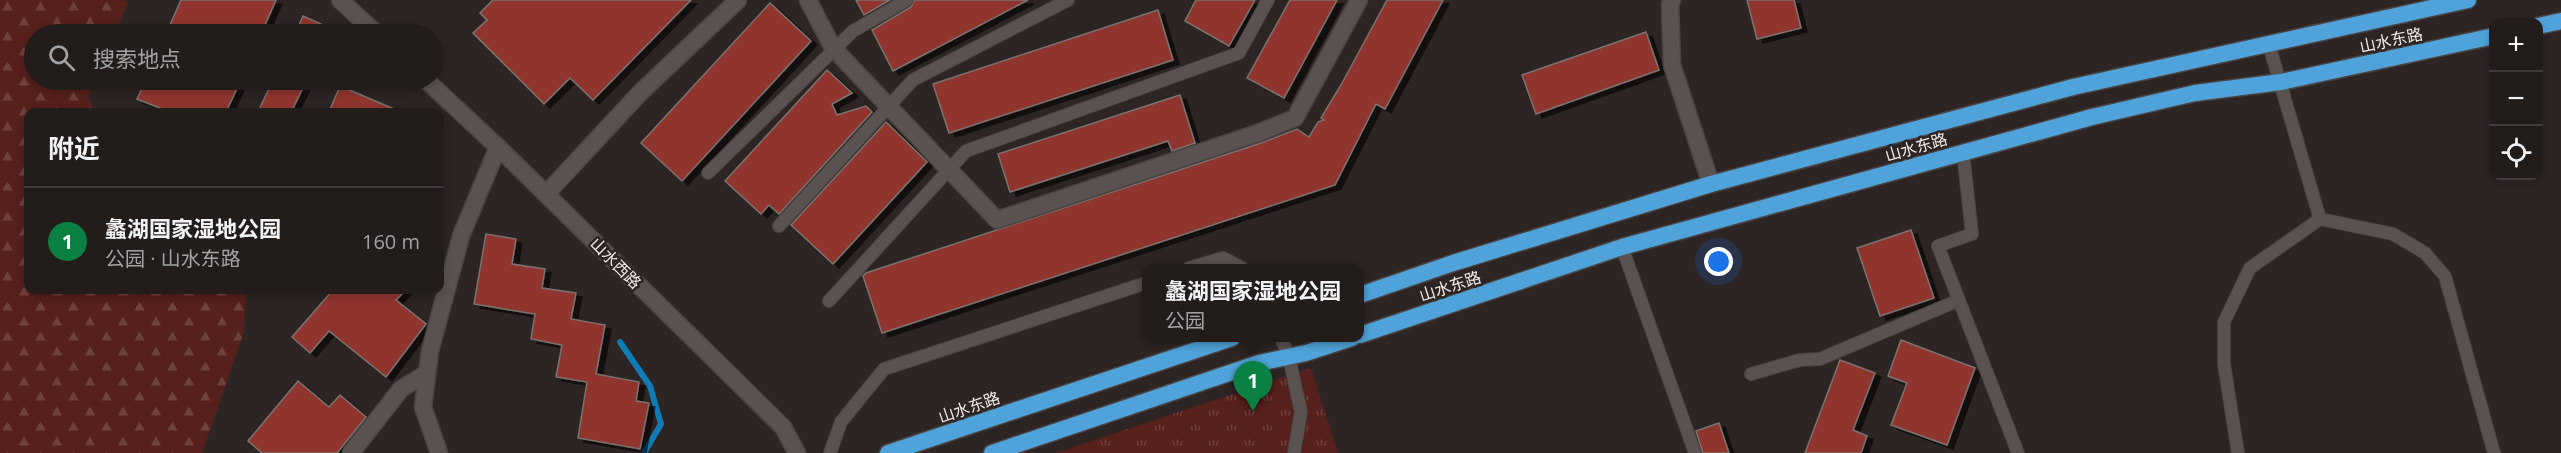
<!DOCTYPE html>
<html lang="zh">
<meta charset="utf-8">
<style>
body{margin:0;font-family:"Open Sans","Noto Sans SC",sans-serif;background:#2a2524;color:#f1f3f6}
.controls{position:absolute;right:18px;top:18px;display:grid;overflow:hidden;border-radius:12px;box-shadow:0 3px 9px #0003}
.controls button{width:54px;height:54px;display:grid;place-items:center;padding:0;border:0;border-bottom:2px solid #3f3a3a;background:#221c1b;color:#f1f3f6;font:30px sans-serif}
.you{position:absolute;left:1719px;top:262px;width:21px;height:21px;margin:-15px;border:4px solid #fff;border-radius:50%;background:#1a73e8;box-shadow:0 0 0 9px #1a73e833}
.badge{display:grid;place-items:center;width:39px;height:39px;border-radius:50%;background:#0b8043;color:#fff;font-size:20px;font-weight:700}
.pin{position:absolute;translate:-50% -50px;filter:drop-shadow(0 2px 3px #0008)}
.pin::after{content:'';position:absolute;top:32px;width:21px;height:18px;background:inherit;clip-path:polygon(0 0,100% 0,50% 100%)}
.popup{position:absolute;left:1142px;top:264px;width:222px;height:78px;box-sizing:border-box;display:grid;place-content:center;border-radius:12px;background:#221c1b;filter:drop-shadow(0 2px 4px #0005);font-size:20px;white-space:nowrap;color:#a2a1a3}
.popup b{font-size:22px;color:#f1f3f6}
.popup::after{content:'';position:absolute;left:50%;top:100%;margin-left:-12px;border:12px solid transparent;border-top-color:#221c1b}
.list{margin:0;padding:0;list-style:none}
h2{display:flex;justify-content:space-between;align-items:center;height:78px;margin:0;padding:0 24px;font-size:26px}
h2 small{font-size:20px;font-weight:400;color:#a2a1a3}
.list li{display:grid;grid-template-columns:39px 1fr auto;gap:18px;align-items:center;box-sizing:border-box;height:108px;padding:0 24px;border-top:2px solid #3f3a3a}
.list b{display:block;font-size:22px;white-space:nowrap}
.list p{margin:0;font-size:20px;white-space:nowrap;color:#a2a1a3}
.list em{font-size:20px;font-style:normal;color:#a2a1a3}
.icon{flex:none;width:33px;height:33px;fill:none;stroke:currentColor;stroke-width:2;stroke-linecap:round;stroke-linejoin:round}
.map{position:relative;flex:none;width:2561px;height:453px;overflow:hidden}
.search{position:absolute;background:#221c1b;box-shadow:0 3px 9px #0003;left:24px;top:24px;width:420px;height:66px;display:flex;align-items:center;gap:15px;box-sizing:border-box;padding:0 21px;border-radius:33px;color:#a2a1a3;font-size:22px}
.panel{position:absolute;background:#221c1b;box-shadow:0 3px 9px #0003;left:24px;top:108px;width:420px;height:186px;border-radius:12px}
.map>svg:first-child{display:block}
.grass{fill:url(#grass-tufts)}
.forest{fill:url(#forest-firs)}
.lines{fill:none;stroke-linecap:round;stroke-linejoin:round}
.stream{stroke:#0f7ab3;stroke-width:6}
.building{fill:#90362f;stroke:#7b7270;stroke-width:1.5;filter:url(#shadow)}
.service-casing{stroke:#4a4342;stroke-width:14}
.minor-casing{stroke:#4a4342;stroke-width:19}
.tertiary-casing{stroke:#4a4342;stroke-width:19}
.trunk-casing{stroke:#4a4342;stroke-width:19}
.service{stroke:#5a5250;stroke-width:12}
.minor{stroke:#5a5250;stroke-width:16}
.tertiary{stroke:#5a5250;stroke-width:16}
.trunk{stroke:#4fa3da;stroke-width:16}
.labels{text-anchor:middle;stroke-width:5;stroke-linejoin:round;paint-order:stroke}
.street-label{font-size:16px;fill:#f0eae9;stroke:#2d2524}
</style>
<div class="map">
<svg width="2561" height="453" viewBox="0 0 2561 453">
<defs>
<pattern id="grass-tufts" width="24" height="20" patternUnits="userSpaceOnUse" patternTransform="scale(1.5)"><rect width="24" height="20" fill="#56201c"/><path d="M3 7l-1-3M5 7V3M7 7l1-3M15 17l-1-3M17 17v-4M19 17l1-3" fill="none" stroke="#6f413d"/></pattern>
<pattern id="forest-firs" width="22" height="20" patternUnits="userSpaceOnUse" patternTransform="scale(1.5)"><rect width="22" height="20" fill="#56201c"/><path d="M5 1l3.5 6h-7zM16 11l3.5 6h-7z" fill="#6f413d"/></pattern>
<filter id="shadow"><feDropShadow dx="6" dy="4" stdDeviation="0" flood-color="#0009"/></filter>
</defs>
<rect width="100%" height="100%" fill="#2d2524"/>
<polygon class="grass" points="1311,368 1338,453 1055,453"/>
<polygon class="forest" points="0,0 125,0 128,3 115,34 34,34 34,80 96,80 88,97 96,112 28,112 28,290 246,290 244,332 202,453 0,453"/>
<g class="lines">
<polyline class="stream" points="620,342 650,386 661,424 644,453"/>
</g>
<g class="building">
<polygon points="181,0 276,0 261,34 166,34"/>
<polygon points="493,0 691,0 593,100 570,78 544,104 473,33 487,20 480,13"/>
<polygon points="856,0 890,0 864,15"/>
<polygon points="915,0 1028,0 893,71 872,30 911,7"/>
<polygon points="1196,0 1255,0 1229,46 1185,21"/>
<polygon points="1290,0 1337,0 1284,98 1247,78"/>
<polygon points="1387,0 1443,0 1385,109 1376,104 1335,185 882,333 863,276 866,273 1261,143 1297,129 1309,137 1318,122 1324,120 1321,118 1341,85"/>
<polygon points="1747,0 1794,0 1801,28 1757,39"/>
<polygon points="770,3 811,41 682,181 641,143"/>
<polygon points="1158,10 1173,60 949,133 933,84"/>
<polygon points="303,16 343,34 295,34"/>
<polygon points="1646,32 1659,70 1536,114 1522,75"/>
<polygon points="827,70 852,93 832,104 837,115 866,106 872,112 779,214 769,205 761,214 725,181"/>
<polygon points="146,80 241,80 226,112 170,112 137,99"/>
<polygon points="273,80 307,80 291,112 258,112"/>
<polygon points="340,86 401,112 329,112"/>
<polygon points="1180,95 1195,143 1172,151 1168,141 1010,192 998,154"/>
<polygon points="886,122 927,162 833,264 791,225"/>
<polygon points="1911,230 1934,298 1880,316 1857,248"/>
<polygon points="486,234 516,239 512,264 545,269 542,288 576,293 571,319 605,325 596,374 639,382 636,401 649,403 640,449 578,438 587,382 556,377 562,345 531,339 535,314 474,304"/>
<polygon points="333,290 406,290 396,300 426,324 386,377 329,331 310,353 292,337"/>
<polygon points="1901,340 1975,368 1947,445 1891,425 1907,383 1888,376"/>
<polygon points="1840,360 1875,373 1853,430 1867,436 1861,453 1805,453"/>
<polygon points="298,381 329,407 340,395 366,417 337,453 262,453 248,441"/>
<polygon points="1719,423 1729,453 1703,453 1696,431"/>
</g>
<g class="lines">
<defs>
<g id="service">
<polyline points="2269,45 2320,219"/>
<polyline points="1963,152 1972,234 1938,246 2018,453"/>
<polyline points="708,173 853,31 907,0"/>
<polyline points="779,226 913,80 1068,0"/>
<polyline points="1622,247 1695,453"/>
<polyline points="1189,268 1223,258 1242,268"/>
<polyline points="829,301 966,151 1239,53 1268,0"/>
<polyline points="1281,338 1289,357 1301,412 1294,453"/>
<polyline points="1751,374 1800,360 1820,359 1959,300"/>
<polyline points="830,453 841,422 884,369 1146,283"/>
<polyline points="2238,453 2224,364 2224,322 2250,268 2320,219 2393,234 2425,253 2445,276 2494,453"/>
</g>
<g id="minor">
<polyline points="808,0 833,48 997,220 1258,133 1295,118 1359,0"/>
<polyline points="1672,0 1670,4 1672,65 1711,184"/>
<polyline points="546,194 640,93 738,0"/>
<polyline points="351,453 401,389 427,373"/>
<polyline points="439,453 423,407 430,351 461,236 498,147"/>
</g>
<g id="tertiary">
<polyline points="340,0 377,34"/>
<polyline points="426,80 498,147 783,427 797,453"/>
</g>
<g id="trunk">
<polyline points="2538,26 2561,21"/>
<polyline points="1360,295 1453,263 1711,184 2073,87 2468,0"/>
<polyline points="1360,335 1622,247 2092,117 2195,93 2281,82 2494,36"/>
<polyline points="888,453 1232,338"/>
<polyline points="992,453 1259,363 1306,353 1352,338"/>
</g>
</defs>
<use href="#service" class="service-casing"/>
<use href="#minor" class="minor-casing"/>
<use href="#tertiary" class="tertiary-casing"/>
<use href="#trunk" class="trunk-casing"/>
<use href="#service" class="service"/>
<use href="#minor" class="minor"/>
<use href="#tertiary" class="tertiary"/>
<use href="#trunk" class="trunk"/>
</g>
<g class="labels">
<g class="street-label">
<text transform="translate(2391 40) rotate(-12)" y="6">山水东路</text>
<text transform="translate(1916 147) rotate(-16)" y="6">山水东路</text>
<text transform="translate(616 263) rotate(45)" y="6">山水西路</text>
<text transform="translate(1450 286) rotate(-18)" y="6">山水东路</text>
<text transform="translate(969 407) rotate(-19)" y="6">山水东路</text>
</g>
</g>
</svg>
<div class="controls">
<button>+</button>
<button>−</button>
<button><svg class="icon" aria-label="locate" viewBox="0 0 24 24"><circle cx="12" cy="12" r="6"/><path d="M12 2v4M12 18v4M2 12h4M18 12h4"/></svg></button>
</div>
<div class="you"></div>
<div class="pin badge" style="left:1253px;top:411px">1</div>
<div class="popup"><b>蠡湖国家湿地公园</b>公园</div>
<div class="search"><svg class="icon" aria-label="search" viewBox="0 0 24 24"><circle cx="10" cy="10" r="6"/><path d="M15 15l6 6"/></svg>搜索地点</div>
<section class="panel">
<h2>附近<small></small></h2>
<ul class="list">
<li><span class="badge">1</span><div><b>蠡湖国家湿地公园</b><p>公园 · 山水东路</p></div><em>160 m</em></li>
</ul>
</section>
</div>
